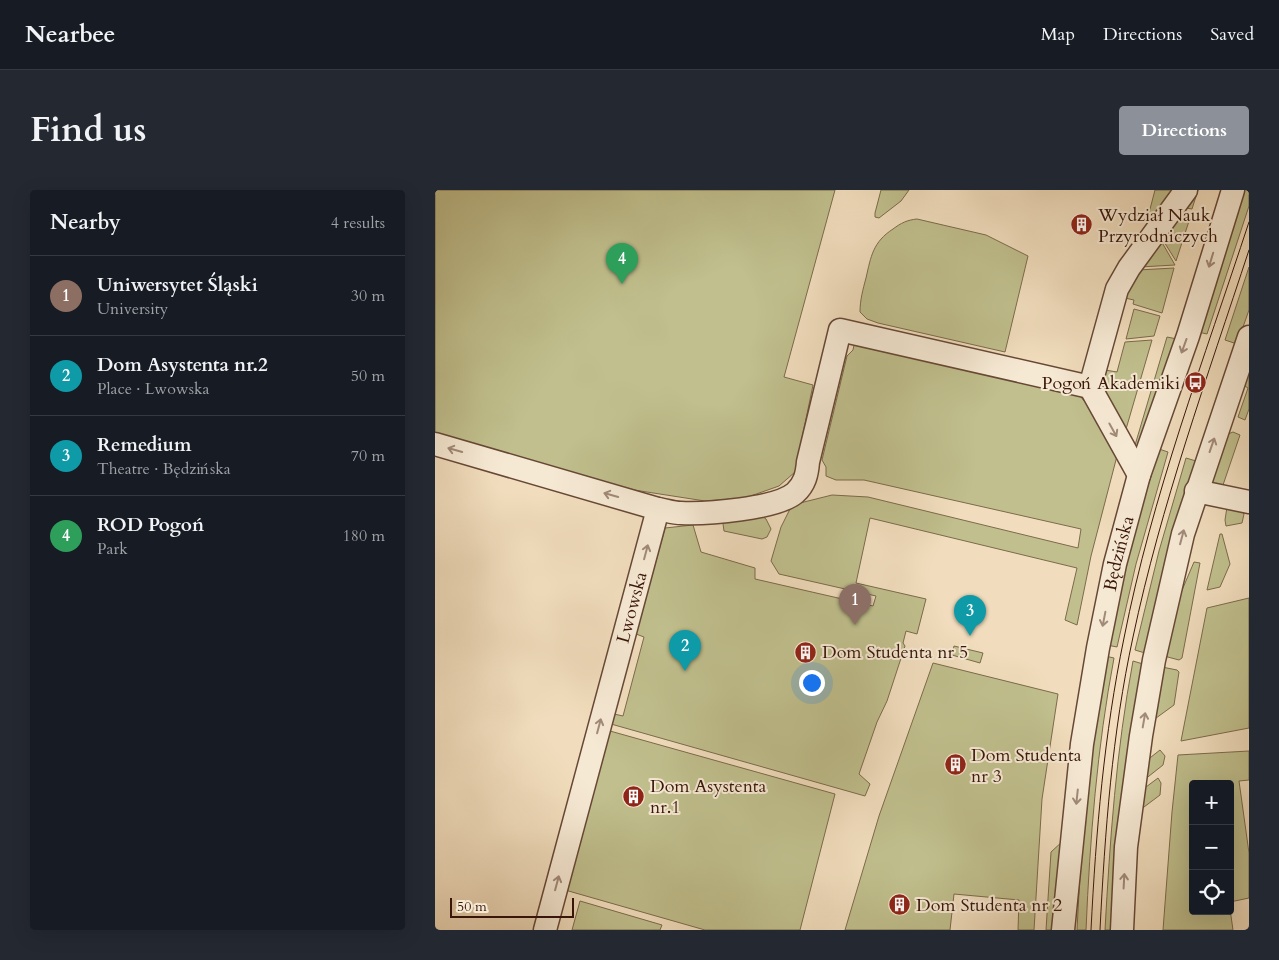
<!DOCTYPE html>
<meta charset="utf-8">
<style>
body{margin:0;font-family:Cardo,serif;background:#242831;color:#f1f3f6}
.controls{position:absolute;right:15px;bottom:15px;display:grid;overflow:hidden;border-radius:5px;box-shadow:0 5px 20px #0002}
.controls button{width:45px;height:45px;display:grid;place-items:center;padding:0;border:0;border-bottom:1px solid #363941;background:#171b24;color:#f1f3f6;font:25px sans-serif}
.scale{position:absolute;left:15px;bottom:12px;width:124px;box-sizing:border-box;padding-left:5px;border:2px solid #391609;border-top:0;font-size:14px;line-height:18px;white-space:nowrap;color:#391609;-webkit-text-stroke:4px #f6e9d4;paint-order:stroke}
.you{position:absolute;left:376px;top:492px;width:18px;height:18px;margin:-12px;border:4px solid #fff;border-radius:50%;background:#1a73e8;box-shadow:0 0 0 8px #1a73e833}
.badge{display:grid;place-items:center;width:32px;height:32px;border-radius:50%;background:#8c9099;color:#fff;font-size:16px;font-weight:700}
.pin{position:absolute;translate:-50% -41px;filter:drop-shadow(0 1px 2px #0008)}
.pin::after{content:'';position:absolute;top:26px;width:18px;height:15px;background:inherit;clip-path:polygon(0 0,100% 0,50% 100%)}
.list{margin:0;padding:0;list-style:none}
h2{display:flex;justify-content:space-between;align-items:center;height:65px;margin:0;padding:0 20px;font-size:21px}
h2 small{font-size:16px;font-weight:400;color:#9ea1a6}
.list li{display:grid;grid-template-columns:32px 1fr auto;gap:15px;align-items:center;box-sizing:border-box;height:80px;padding:0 20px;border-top:1px solid #363941}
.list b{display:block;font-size:19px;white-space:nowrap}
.list p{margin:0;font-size:16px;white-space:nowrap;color:#9ea1a6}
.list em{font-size:16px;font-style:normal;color:#9ea1a6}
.icon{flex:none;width:28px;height:28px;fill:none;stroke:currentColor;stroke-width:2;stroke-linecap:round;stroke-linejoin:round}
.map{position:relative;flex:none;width:814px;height:740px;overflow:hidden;border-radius:5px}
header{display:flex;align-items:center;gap:30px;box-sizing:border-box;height:70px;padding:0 25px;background:#171b24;border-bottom:1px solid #363941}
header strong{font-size:24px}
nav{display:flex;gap:28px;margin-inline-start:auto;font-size:18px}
.intro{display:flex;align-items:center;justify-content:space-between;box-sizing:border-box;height:120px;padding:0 30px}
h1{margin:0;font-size:35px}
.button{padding:12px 22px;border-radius:5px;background:#8c9099;color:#fff;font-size:18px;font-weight:700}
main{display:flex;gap:30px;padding:0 30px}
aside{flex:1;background:#171b24;border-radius:5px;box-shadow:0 5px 20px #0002}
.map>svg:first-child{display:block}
.green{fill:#c0bf8d;stroke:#7c6a4b}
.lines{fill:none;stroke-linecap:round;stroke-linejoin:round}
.minor-casing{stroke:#674836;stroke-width:25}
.minor{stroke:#f6e9d4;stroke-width:22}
.tram{stroke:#391609;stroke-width:1}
.oneway{stroke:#a18a79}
.labels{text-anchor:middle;stroke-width:4;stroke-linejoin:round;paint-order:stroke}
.poi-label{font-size:18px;fill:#391609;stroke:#f6e9d4;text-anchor:start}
.street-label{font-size:18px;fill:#391609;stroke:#f6e9d4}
</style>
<header>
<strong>Nearbee</strong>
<nav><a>Map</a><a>Directions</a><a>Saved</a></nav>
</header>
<div class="intro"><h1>Find us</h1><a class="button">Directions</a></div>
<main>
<aside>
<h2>Nearby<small>4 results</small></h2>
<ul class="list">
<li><span class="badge" style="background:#8d6e63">1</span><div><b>Uniwersytet Śląski</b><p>University</p></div><em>30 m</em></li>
<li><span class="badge" style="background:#0f9aa8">2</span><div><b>Dom Asystenta nr.2</b><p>Place · Lwowska</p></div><em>50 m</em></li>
<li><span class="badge" style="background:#0f9aa8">3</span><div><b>Remedium</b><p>Theatre · Będzińska</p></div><em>70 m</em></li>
<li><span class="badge" style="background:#2e9e5b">4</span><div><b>ROD Pogoń</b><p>Park</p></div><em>180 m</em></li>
</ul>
</aside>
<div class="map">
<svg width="814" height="740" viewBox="0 0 814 740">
<rect width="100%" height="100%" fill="#f1ddbd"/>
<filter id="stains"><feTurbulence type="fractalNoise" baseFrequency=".004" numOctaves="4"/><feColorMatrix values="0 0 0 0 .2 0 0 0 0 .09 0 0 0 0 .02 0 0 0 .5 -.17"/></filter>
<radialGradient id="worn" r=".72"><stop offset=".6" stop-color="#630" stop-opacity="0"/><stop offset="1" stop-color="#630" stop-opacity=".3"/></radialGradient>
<g class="green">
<polygon points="0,0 400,0 349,187 378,195 360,282 344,296 310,308 270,311 199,300 0,249"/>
<polygon points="446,0 474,0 466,11 444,28 440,27 440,23"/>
<polygon points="720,0 741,0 721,27 714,23"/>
<polygon points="760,0 763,0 757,19 751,18 749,22 756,25 741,71 726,47"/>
<polygon points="808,0 814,0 814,16 772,144 763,142"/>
<path d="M482,29L551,45L593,66L570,162L443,133L432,129L425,122C425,110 428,99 431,88C436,66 438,52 458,39C466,33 472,30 482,29Z"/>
<polygon points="725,49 740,75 705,77"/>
<polygon points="814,77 814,120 802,154 790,150"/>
<polygon points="739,78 727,123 698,114 699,110 685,107 703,80"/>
<polygon points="699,119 725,126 719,146 691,149"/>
<polygon points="732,147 742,149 704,261 698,262"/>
<polygon points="717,150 689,246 667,198 670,180 682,182 690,152"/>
<polygon points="419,155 645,206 661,225 682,266 656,366 642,435 630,430 642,378 435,328 421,393 491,409 482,444 471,441 468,453 470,456 452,511 442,532 424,584 435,594 430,606 176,534 179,524 188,526 209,447 201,444 230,338 258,335 266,362 320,378 320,389 438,416 441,406 344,384 336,371 346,337 357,315 397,305 433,307 643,358 646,339 429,290 401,290 391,286 391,277 387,270 412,166 418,160"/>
<polygon points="814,174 814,219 810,230 803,227 813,198 810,196 808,190"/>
<polygon points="798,242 805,245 787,298 781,297 777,290 788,246"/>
<path d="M724,259L733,262L701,374L682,457L672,455C686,389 704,324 724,259Z"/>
<polygon points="751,268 761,271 710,463 700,460 724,361"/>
<polygon points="792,317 806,320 809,324 807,333 791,336 790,330"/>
<polygon points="327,326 331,329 336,339 332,347 327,349 289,341 288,334 291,331"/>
<polygon points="785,344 787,344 795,374 785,397 772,400"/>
<polygon points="759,372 765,373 747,468 744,470 729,466 739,419"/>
<polygon points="814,408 814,538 746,551 772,418"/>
<polygon points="519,456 548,463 545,473 517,465"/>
<path d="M670,466L679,468C662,558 655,648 651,740H642L648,627Z"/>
<path d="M698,471L708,474L677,740H670C675,650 681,561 698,471Z"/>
<polygon points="498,473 623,504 607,609 599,740 583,740 584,710 519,704 515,740 410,740 444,626"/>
<polygon points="727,477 742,480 744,482 739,515 717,531"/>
<polygon points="175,541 400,604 365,740 270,740 130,700"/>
<polygon points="725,560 730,566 728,575 709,590 711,571"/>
<polygon points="814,561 814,590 804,591 814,663 814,708 795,712 795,594 758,594 758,721 795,721 795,719 798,740 728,740 737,622 743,565"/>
<polygon points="723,588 726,593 725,605 705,620 707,600"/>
<polygon points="629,650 619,740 611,740 616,662"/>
<polygon points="145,711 227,735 225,740 137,740"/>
</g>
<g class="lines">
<defs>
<g id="minor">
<path d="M0,254L223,319C230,320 238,323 246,323C272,324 341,319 360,303C370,294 372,284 373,272L405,140L655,197"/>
<polyline points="704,285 655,197 682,99 694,78 751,0"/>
<polyline points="761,301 814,312"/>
<path id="s1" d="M110,740L223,319"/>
<path id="s2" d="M628,740L647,554L663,458L680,374L704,285L753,146L798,0"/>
<polyline points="687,740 691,657 706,546 719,470 748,344 814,147"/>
</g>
</defs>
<use href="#minor" class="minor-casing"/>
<use href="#minor" class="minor"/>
<g class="tram">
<path d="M656,740C661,641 669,545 689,448C717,306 769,169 814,32"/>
<path d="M665,740C670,641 677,544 698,447C726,315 772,188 814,60"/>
</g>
</g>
<defs><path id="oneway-shaft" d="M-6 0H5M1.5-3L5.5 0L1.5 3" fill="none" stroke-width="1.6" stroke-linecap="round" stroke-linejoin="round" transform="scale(1.25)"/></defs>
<g class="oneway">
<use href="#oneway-shaft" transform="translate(776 70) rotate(107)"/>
<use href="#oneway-shaft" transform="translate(749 156) rotate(110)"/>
<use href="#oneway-shaft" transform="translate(678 240) rotate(61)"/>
<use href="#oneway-shaft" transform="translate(777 255) rotate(-71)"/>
<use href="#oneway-shaft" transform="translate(20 260) rotate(-164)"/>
<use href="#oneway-shaft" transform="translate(176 305) rotate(-164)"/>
<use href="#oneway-shaft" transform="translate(747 347) rotate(-75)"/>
<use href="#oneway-shaft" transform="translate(211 362) rotate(-75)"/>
<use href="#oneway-shaft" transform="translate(669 429) rotate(101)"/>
<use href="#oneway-shaft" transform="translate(709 530) rotate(-80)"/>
<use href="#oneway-shaft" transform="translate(164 536) rotate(-75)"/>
<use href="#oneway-shaft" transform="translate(642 607) rotate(96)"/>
<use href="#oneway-shaft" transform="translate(689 691) rotate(-87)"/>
<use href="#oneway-shaft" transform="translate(122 693) rotate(-75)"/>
</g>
<defs>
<symbol id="building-disc" viewBox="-11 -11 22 22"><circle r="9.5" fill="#8f2418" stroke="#f6e9d4"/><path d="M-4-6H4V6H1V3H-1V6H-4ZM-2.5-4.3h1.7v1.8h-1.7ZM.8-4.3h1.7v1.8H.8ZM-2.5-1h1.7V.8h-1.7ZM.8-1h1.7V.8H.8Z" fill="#fff"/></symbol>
<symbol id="bus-disc" viewBox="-11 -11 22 22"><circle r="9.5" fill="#8f2418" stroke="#f6e9d4"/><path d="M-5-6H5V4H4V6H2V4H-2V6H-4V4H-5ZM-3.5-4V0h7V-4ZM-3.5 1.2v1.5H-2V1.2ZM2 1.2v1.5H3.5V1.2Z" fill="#fff"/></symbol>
</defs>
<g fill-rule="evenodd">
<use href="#building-disc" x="634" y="22" width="25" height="25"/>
<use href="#bus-disc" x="748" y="180" width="25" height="25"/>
<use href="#building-disc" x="358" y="450" width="25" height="25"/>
<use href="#building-disc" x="508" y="562" width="25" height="25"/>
<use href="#building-disc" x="186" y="594" width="25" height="25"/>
<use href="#building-disc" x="452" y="702" width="25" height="25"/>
</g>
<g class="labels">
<g class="poi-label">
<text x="663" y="31">Wydział Nauk<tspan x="663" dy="21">Przyrodniczych</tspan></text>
<text x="745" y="199" text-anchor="end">Pogoń Akademiki</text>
<text x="387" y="468">Dom Studenta nr 5</text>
<text x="536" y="571">Dom Studenta<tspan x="536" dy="21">nr 3</tspan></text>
<text x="215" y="602">Dom Asystenta<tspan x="215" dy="21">nr.1</tspan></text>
<text x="481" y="721">Dom Studenta nr 2</text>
</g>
<g class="street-label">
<text dy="6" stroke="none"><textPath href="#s2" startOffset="381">Będzińska</textPath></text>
<text dy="6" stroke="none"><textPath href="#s1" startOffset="334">Lwowska</textPath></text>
</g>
</g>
<rect width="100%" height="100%" filter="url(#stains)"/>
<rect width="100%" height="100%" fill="url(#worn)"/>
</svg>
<div class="controls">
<button>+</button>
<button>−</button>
<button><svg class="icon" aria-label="locate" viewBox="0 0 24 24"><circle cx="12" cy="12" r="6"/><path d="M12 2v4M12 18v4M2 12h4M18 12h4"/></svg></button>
</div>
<div class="scale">50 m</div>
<div class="you"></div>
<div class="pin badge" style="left:420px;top:435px;background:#8d6e63">1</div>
<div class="pin badge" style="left:250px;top:481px;background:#0f9aa8">2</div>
<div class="pin badge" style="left:535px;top:446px;background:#0f9aa8">3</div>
<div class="pin badge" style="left:187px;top:94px;background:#2e9e5b">4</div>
</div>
</main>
